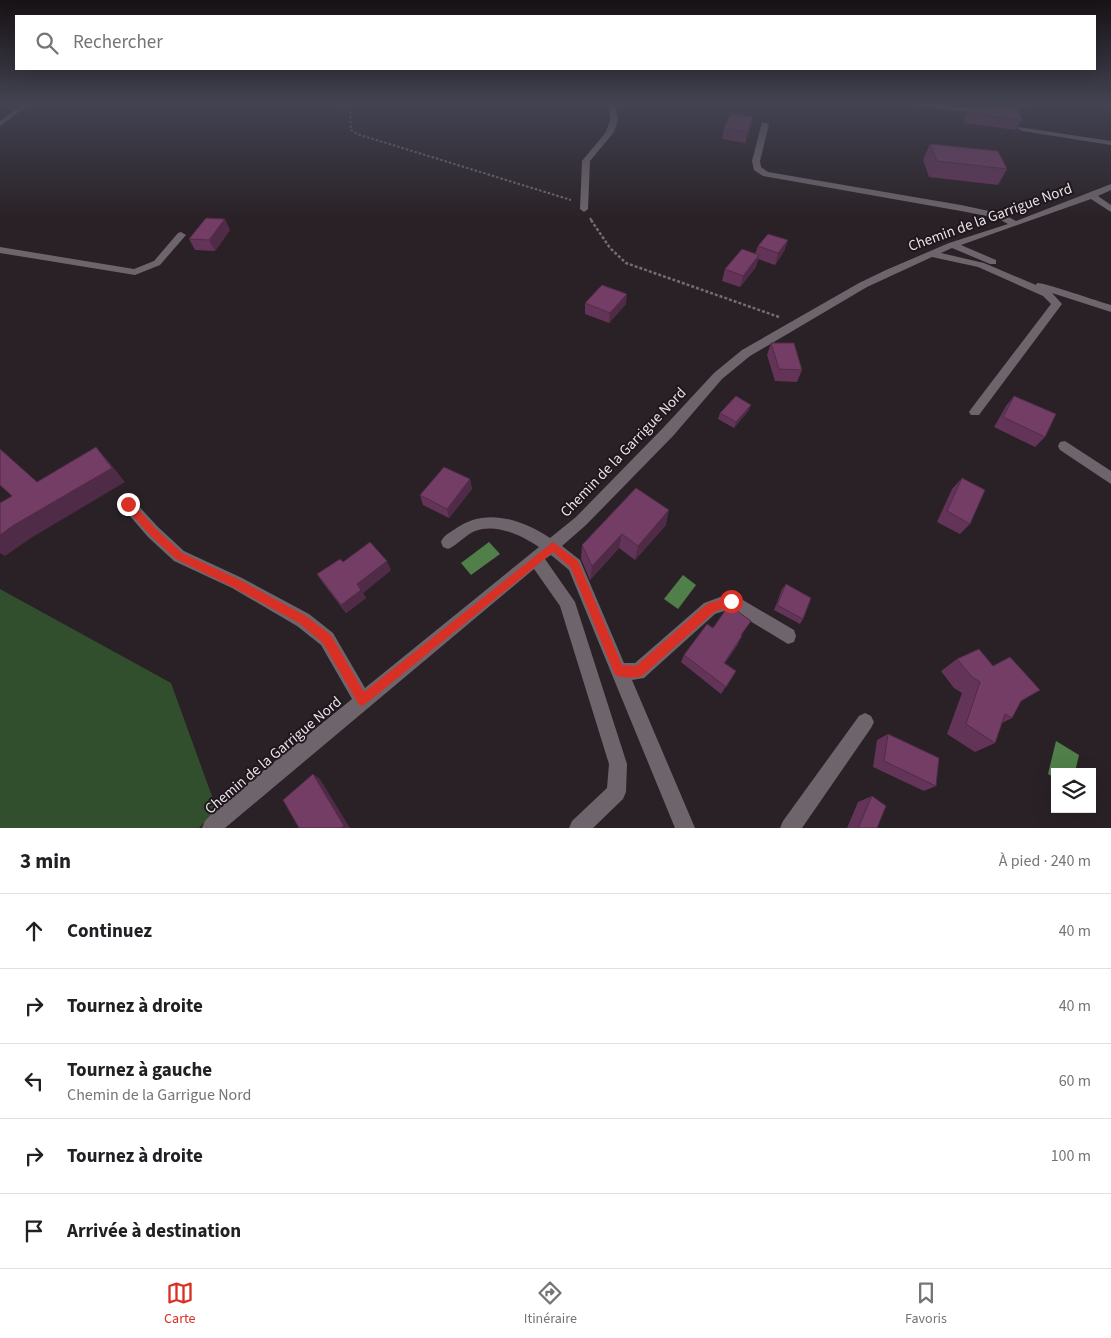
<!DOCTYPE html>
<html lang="fr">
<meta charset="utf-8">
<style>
body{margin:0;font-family:"Source Sans 3",sans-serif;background:#f6f6f6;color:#202124}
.controls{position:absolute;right:15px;bottom:15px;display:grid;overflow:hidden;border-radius:0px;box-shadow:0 5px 20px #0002}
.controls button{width:45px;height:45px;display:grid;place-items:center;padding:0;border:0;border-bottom:1px solid #e0e0e0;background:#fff;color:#202124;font:25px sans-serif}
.stop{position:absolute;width:15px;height:15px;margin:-11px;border:4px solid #d93025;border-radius:50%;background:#fff}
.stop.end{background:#d93025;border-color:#fff;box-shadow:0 1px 5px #0008}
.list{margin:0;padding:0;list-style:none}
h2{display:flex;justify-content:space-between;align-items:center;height:65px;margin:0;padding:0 20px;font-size:21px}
h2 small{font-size:16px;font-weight:400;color:#757577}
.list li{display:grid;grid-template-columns:32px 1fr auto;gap:15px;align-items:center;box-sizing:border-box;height:75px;padding:0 20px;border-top:1px solid #e0e0e0}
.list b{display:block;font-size:19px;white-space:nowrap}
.list p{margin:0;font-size:16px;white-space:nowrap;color:#757577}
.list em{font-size:16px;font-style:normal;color:#757577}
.icon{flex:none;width:28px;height:28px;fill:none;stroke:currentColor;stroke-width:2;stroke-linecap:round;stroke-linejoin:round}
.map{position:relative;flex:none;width:1111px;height:828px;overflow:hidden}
.search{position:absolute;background:#fff;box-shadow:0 5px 20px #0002;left:15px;right:15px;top:15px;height:55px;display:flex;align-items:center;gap:12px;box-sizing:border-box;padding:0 18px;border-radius:0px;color:#757577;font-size:19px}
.sheet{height:440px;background:#fff}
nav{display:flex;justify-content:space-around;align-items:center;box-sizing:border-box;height:70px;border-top:1px solid #e0e0e0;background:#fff;font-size:14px;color:#757577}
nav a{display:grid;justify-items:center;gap:2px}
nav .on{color:#d93025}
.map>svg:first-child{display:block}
.green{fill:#314e2d}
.water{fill:#517f4a}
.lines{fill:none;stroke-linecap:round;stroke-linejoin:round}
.path-far1{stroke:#736c70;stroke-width:2;stroke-dasharray:2.5 2;stroke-linecap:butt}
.path{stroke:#736c70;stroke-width:2.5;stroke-dasharray:3 2;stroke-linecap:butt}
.minor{fill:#6e656c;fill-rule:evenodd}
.wall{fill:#633458}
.shaded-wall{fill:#502b47}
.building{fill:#733d66;stroke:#502b47}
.route{fill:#d93025}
.labels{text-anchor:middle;stroke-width:4;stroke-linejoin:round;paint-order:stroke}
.street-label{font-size:15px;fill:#e7e2e5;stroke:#1f171d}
</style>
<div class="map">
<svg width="1111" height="828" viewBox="0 0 1111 828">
<rect width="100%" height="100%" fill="#292126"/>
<polygon class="green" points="0,589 171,683 217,810 199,828 0,828"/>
<g class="water">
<polygon points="489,542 500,554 471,575 461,563"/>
<polygon points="683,575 696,585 678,609 664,599"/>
<polygon points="1056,741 1079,755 1075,772 1055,772 1055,778 1048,774"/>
</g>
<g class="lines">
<g class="path-far1">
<polyline points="337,104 344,104 350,108 351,130 357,134 571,200"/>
<polyline points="590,218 592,221"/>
</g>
<polyline class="path" points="591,220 610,248 626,263 779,317"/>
<g class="minor">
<polygon points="23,104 30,104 0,126 0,121"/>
<polygon points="609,104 615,104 618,120 614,132 590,161 588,209 584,212 580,209 582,161 606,132 610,120"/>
<path d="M912,104C934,101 959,108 982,109C1000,109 1018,102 1036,104L984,113L915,106Z"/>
<path d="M762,122L769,124L760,161L761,167L768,172L961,205L1003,214L1016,221L1111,184V190L1098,196L1111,205V212L1091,199L961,245L996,260V264H990L952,248L941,253L984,263L1036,285L1037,283C1043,282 1100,302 1111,305V312L1052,293L1062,304L979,415H971L969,412L971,409L1051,304L1043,296L978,267L932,257L867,287L750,356L722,379L673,436L586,525L562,546L580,560L624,663H635L704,603L731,593L794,630L796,636L794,642L788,644L730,609L715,614L644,678L632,680L695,828H675L569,570L551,555L545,559L575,602L627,764L626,792L623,799L593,828H569L572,821L607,788L609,764L560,606L534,569L225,828H202L205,821L216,809L352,699L321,645L297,626L232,588L174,561L148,537L123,508L121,504L123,500L128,498L133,500L158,527L184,551L242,578L309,614L333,633L365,688L539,547C521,535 496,523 475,531C465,535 458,545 448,549L443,547L441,542C443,536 449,533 455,529C485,507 521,519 550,538L576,517L663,428L714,373L742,350L859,283L886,270L949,243L1008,224L997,218L961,211L763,176L754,170L752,161Z"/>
<polygon points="1019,127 1111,141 1111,145 1022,131 1018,129"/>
<polygon points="181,232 186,235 160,265 135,275 0,253 0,247 134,269 154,261 178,233"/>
<polygon points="1065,441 1111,471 1111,484 1060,450 1058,446 1060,442"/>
<polygon points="865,713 871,716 874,722 871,728 802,828 780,828 783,821 859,716"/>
</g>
</g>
<g class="wall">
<polygon points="968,109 1022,120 1016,130 964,123 964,118"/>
<polygon points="751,127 745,143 722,139 724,128"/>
<polygon points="930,144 1007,169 998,185 929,177 923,160"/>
<polygon points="230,230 215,251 195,250 189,239"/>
<polygon points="788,240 784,251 775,265 758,259 756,267 740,287 722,281 725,269 755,254 758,246"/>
<polygon points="585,303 626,304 609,323 585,314"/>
<polygon points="771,343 802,370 797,382 775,381 767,355"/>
<polygon points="1014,396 1045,437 1035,447 994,427 1006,406"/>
<polygon points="749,410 734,428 718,419 720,413"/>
<polygon points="962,478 970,524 960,534 937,522 952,489"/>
<polygon points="470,479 472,489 449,518 423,505 420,495"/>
<polygon points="636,488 666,525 635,560 619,548 590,580 581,559 582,545"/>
<polygon points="343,562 391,570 363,593 366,598 346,613 323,583 317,574"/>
<polygon points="786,584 803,619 800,624 774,610 782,589"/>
<polygon points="713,628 746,628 741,636 738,644 725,663 736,671 721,694 681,662 684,655"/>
<polygon points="957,659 1021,701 1012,718 1002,723 995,743 975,752 947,734 962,693 954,688 941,671"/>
<polygon points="888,734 936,786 924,791 873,767 877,740"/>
<polygon points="872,796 877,828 847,828 858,802"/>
</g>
<g class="shaded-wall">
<polygon points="753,117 751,127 745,143 747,132"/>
<polygon points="225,219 230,230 215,251 209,240"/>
<polygon points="788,240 784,251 775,265 778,253"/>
<polygon points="759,255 756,267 740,287 743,276"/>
<polygon points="627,294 626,304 609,323 610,313"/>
<polygon points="751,405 749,410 734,428 736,422"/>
<polygon points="96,447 109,462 125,482 31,538 5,556 0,553 0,535"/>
<polygon points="470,479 472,489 449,518 447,509"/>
<polygon points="669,510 666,525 635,560 638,546"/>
<polygon points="622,534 619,548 590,580 592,566"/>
<polygon points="387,561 391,570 363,593 366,598 346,613 341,605 357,584"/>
<polygon points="313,774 320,779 350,828 341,828"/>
</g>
<g class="building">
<polygon points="1016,104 1022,120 969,113 968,109"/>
<polygon points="731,113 753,117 747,132 724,128"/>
<polygon points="930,144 998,151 1007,169 937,161"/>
<polygon points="206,218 225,219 209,240 189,239"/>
<polygon points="768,234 788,240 778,253 758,246"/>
<polygon points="742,249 759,255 743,276 725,269"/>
<polygon points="602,285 627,294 610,313 585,303"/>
<polygon points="771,343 794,343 802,370 779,369"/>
<polygon points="736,396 751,405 736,422 720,413"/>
<polygon points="1014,396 1056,414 1045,437 1003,417"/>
<polygon points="96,447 112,468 14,525 0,535 0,503 12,496 0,485 0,449 37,482"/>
<polygon points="444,467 470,479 447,509 420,495"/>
<polygon points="962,478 985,490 970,524 947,511"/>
<polygon points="636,488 669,510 638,546 622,534 592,566 582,545"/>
<polygon points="370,542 387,561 357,584 361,590 341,605 317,574 340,559 343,562"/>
<polygon points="786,584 811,598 803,619 777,605"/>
<polygon points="729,605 751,621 741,635 742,636 724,663 736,671 726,687 684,655 707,624 713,628"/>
<polygon points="979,649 993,666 1010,657 1040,690 1021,701 1012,718 1005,714 995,743 966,724 980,682 971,676 957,659"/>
<polygon points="888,734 939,758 936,786 884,761"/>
<polygon points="313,774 344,826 341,828 299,828 283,800"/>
<polygon points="872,796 886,806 877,828 858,828"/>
</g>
<linearGradient id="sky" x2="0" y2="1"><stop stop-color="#171215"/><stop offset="0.47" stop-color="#434352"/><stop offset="1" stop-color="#434352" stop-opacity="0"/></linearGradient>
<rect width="1111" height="219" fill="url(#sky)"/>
<path class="route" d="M128,500L131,501L156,529L182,553L240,580L306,616L331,635L364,692L553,542L578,561L622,665L636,666L707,604L731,596L736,601L735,604L714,612L642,676C635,679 622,678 615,675L571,568L553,552L363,706L359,705L323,643L299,623L233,587L176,559L150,535L125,507V501Z"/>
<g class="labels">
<g class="street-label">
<text transform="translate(990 217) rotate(-20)" y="5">Chemin de la Garrigue Nord</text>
<text transform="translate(623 452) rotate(-46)" y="5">Chemin de la Garrigue Nord</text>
<text transform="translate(273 755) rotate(-40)" y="5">Chemin de la Garrigue Nord</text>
</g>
</g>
</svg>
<div class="controls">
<button><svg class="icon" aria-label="layers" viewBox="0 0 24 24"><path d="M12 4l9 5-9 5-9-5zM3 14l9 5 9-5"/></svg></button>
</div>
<div class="stop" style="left:731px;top:601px"></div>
<div class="stop end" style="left:128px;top:504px"></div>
<div class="search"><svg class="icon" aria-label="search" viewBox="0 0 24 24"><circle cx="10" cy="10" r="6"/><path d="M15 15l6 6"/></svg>Rechercher</div>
</div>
<section class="sheet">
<h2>3 min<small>À pied · 240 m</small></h2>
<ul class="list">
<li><svg class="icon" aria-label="ahead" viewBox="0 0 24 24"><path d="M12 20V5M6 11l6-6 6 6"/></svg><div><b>Continuez</b></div><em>40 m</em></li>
<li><svg class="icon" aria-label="right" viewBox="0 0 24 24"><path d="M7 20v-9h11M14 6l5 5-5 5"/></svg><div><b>Tournez à droite</b></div><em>40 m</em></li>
<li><svg class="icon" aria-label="left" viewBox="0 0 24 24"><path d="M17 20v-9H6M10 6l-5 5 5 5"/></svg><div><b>Tournez à gauche</b><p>Chemin de la Garrigue Nord</p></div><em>60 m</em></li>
<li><svg class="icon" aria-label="right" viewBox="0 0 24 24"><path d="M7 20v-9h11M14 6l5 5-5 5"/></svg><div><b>Tournez à droite</b></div><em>100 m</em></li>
<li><svg class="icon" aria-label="arrive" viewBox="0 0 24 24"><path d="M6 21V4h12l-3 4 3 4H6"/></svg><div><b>Arrivée à destination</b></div></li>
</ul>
</section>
<nav>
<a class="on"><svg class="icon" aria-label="map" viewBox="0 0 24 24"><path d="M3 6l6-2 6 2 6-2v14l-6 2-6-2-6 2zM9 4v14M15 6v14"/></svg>Carte</a>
<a><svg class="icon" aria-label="directions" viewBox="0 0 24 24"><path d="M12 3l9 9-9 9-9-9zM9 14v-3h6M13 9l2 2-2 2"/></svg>Itinéraire</a>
<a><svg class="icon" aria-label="saved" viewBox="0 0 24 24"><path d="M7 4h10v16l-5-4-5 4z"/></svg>Favoris</a>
</nav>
